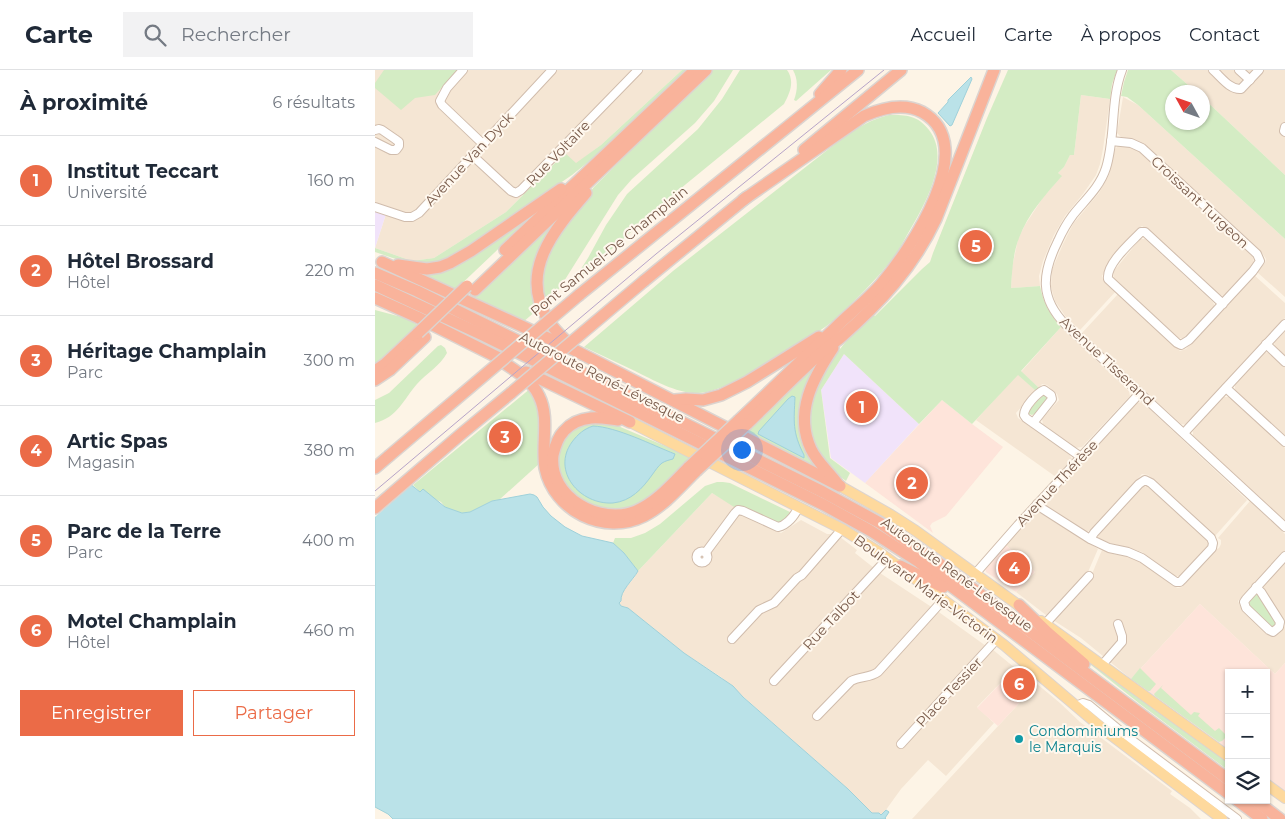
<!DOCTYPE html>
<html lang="fr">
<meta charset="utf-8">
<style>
body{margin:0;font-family:Montserrat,sans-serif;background:#f2f2f3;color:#1f2937}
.controls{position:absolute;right:15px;bottom:15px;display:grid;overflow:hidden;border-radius:0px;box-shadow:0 1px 4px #0004}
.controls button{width:45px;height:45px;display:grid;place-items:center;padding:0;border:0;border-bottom:1px solid #e0e1e3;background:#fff;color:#1f2937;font:25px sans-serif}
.compass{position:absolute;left:790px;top:15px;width:45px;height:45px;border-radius:50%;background:#fff;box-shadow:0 1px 4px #0004;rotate:310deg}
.you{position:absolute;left:366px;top:379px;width:18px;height:18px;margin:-12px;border:4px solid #fff;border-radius:50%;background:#1a73e8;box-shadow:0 0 0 8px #1a73e833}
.badge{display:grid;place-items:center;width:32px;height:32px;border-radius:50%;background:#eb6b47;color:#fff;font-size:16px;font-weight:700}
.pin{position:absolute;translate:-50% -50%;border:2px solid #fff;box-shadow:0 1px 5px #0006}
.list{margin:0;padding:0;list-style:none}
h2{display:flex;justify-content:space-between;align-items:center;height:65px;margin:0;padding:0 20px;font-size:21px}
h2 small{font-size:16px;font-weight:400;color:#747a83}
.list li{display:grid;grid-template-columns:32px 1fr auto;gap:15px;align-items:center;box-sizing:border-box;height:90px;padding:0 20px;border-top:1px solid #e0e1e3}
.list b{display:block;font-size:19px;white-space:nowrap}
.list p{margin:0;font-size:16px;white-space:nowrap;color:#747a83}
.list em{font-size:16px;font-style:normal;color:#747a83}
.actions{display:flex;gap:10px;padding:15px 20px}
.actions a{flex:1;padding:11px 0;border:1px solid #eb6b47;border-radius:0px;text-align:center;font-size:18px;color:#eb6b47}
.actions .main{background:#eb6b47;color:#fff}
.icon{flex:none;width:28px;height:28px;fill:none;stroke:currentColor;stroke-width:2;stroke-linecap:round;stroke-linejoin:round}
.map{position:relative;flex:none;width:910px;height:749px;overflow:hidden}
header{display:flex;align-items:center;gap:30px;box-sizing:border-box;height:70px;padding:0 25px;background:#fff;border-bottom:1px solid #e0e1e3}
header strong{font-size:24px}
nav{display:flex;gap:28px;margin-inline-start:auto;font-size:18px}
.search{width:350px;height:45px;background:#f2f2f3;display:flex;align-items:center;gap:12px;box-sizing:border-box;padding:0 18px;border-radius:0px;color:#747a83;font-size:19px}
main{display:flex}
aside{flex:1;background:#fff}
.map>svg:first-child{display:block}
.residential{fill:#f5e6d4}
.commercial{fill:#fee4da}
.education{fill:#f1e3fa}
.green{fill:#d4ecc4}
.water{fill:#bae2e8;stroke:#9fd1da}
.pier{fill:#fdf4e6}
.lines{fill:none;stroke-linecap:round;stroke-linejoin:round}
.minor-casing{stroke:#d0bcac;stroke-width:10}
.major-casing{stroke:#dcd4d0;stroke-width:12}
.highway-casing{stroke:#dcd4d0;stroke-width:14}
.minor{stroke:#fff;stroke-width:8}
.major{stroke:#fed99d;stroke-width:10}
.highway{stroke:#f9b39b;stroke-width:11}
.tram{stroke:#b7a4c8;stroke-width:1}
.highway-bridge-casing{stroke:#dcd4d0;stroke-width:14;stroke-linecap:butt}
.highway-bridge{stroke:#f9b39b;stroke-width:11}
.culture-dot{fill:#0f9aa8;stroke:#fff8ee;stroke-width:2}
.labels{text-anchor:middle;stroke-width:4;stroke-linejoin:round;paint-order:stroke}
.street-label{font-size:14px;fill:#785a4a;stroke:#fff8ee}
.culture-label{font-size:14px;fill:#0d838f;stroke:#fff8ee;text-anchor:start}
</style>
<header>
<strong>Carte</strong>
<div class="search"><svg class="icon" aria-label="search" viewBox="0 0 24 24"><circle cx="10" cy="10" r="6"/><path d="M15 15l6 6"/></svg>Rechercher</div>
<nav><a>Accueil</a><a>Carte</a><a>À propos</a><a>Contact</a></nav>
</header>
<main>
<aside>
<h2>À proximité<small>6 résultats</small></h2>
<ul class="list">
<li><span class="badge">1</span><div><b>Institut Teccart</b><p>Université</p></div><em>160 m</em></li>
<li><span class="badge">2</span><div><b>Hôtel Brossard</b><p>Hôtel</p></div><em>220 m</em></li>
<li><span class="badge">3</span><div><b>Héritage Champlain</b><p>Parc</p></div><em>300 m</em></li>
<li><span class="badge">4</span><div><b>Artic Spas</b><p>Magasin</p></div><em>380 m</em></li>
<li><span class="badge">5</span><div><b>Parc de la Terre</b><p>Parc</p></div><em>400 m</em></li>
<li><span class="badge">6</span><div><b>Motel Champlain</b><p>Hôtel</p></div><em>460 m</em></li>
</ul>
<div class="actions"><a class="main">Enregistrer</a><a>Partager</a></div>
</aside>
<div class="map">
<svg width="910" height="749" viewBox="0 0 910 749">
<rect width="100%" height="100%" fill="#fdf4e6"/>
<g class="residential">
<polygon points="0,0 307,0 226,75 201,94 189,83 131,142 59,188 37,191 0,178 12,141 0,134"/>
<polygon points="796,0 910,0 910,105 828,28 828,22 821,22"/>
<polygon points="706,25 735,29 728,79 725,94 721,105 708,124 690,146 679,165 668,191 664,206 665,216 636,218 637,198 641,179 643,169 650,155 669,126 686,107 683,103 689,97 695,85 699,85"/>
<polygon points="748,27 763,35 910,169 910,227 882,202 890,193 891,189 887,183 769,75 759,70 746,67 742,63"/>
<polygon points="744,75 754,77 765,82 878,187 879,193 849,226 844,225 775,161 767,156 762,159 740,183 727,206 728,210 741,221 705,260 691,247 680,231 676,217 677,200 688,174 698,154 724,123 734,105 740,79"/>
<polygon points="765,169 770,169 838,232 840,237 810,269 804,268 739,209 738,202"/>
<polygon points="879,205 910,233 910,248 812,355 806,354 707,263 743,224 805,281 811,279"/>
<polygon points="686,257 754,321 755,326 707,377 700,378 668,354 667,349 684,330 682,324 672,315 667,314 664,318 646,302"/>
<polygon points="910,260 910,287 900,278 899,272"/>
<polygon points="890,282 894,283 910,297 910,367 860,322 860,315"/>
<polygon points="643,304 661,321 641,343 643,348 694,384 697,389 681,407 601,350"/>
<polygon points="848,327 854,327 910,378 910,451 818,366 818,361"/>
<polygon points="767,332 872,430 840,466 773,405 767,404 716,460 711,462 672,437 671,432 762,333"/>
<polygon points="772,416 833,471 834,475 805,506 800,506 767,482 725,470 723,467 724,464 767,417"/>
<polygon points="337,423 359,436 366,444 406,463 426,450 452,464 457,464 458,467 425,503 423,502 396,532 385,542 402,536 465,467 482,480 480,483 499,498 426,577 421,584 424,588 428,586 505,503 558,538 502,599 497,602 477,605 483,611 495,609 561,540 611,576 522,675 528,676 617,579 640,598 602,637 619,653 571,706 553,690 526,719 508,744 506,745 504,743 497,743 473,719 346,607 309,583 253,538 248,536 246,536 244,532 245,527 249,520 259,508 263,501"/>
<polygon points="875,431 910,464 910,481 863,531 865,536 895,566 899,567 910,556 909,550 889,520 889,515 910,492 910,593 900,604 825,534 756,609 706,568 678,550 719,506 717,504 727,480 738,484 750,486 766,492 798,516 803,518 807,517 840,480 844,478 846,474 846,470 843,468"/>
<polygon points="660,443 665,443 723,479 713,502 674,544 671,545 641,522 660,502 631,475"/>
<polygon points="662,614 685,633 705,652 797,721 795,724 815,738 826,749 537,749"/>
</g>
<g class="commercial">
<polygon points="567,330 597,354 628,377 571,446 557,453 555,456 558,463 490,413"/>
<polygon points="631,475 660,502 641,522 611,502 610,498"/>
<polygon points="825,534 900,604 910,593 910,721 891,707 891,603 854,603 854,680 756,609"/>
<polygon points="640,598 661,615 623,656 602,638"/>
</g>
<g class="education">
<polygon points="0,139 12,141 0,178"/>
<polygon points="469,284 544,354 490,413 456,388 446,320"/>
</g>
<g class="green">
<polygon points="9,0 82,0 60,25 40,28 26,40 0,18 0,13"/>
<path d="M307,0H312L223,84L197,105L75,188C45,201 28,191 0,182V178L37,191L59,188L131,142L190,83L201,93L226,75Z"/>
<polygon points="338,0 358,0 339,31 320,53 257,109 243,125 186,216 171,236 165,214 169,192 176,177 204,136 219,117 284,52"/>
<path d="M365,0H412C420,11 415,23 409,34L283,137L273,147L195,216L213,188L231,155L252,124L323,59L347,29Z"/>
<path d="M418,0H456L421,31L419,30C423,20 423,9 418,0Z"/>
<path d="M633,0H742L737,14L735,29L706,25L699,85H695L689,97L683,103L687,106C670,125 653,144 644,168C638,183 637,202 636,218L665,216C668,232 675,245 686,257L646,301L664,318L661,321L643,305L597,354L567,330L544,354L469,284L446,320L455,388L475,403L471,411L454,399L436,370L434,331L453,292L461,284L473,269L498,245L500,246L547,199L555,192L558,183L612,48Z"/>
<polygon points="753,0 796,0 821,22 798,22 798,52 828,52 828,28 910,105 910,169 763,35 752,27 746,26 749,12"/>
<path d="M514,45C532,45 542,45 554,60C577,89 548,138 532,165C528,172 524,180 519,187C501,210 480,231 459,250C449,259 435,266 424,273C399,288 352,322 323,323C303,324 278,310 260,301C243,293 226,285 209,277L298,201L469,67C484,57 497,49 514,45Z"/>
<polygon points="177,128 79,221 37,200 62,201"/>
<path d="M193,135C184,148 173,161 166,174C156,194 157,220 162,240L147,253L95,228Z"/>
<polygon points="0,240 34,249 42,255 5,292 0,295"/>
<path d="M66,275L70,278L72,283C65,296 52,303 42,314C28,330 23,347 0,353V330L14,323L63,276Z"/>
<polygon points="445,287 425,340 449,402 367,361"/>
<polygon points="156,318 164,341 165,393 124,430 117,431 95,442 87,443 70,437 66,432 45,422 38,415"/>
<path d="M667,326H671L672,329C670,335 662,343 657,345L654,344V340Z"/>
<polygon points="209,352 236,353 316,387 270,431 257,438 245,440 230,440 210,434 193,419 181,397 183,377 191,363"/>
<path d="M342,412H348L355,413L415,442L414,446L405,453H401C391,448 369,433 359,437L337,423L263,501L249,483L238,473L240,468H256L270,463L285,454L330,416Z"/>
<polygon points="881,525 884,525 901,552 899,557 896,557 875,536 874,531"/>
<polygon points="711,590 854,690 854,701 765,634 711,591"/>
<polygon points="765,598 781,614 775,621 773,621 756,609"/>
<polygon points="788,615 786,618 816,645 819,642 825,643 823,646 840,661 844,658 852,666 847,671 844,672 780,626 779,624"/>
</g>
<g class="water">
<polygon points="596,7 597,9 577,55 575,56 563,43 573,32 573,30"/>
<path d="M417,326L420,327C419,351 417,362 429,385V388L383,364L384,361L413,329Z"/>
<path d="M218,356C242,357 277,375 300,384L298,389C294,390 290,391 287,393C283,396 280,401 277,405C267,419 256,431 238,433C205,435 176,401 197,372C203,364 209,359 218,356Z"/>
<path d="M0,401L24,405L45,422L48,419L70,437L87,443L95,442L117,431L155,424L159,425L162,427L168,437L176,446L190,457L207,466L238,473L249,483L263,501C258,510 245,521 246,531L244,533L246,536L253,538L309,583L358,616L368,627L473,719L497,743H504L506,745L511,740L514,742L510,748L511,749H18L13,744L0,737Z"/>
</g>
<polygon class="pier" points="0,399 25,403 39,413 0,447"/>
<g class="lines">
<defs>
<g id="minor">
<polyline points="88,0 72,18 65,31 67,35 108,74"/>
<path d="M747,0C735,31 741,66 731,98C725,117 710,130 698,145C692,153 687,162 683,171C667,203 664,228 691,255L910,457"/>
<path d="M838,0C846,7 855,20 866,19L884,0"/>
<polyline points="864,0 875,10"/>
<polyline points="910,57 909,61 910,62"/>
<polyline points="0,60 4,59 7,60 20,69 24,72 24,76 21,80 16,80 0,72"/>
<path d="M736,71L756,73L767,78L882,184L885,191L878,201L814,270L806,275L802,273L733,209C731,195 753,175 763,165L766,162H770L848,234"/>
<polyline points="98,86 136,121 141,123 146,120 263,0"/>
<polyline points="0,137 30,147 37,147 44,143 177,0"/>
<polyline points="891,274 910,292"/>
<polyline points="851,318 910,372"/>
<path d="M658,353L677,329L676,325L669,320C662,323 649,337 649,345L651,348L706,387"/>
<polyline points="809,363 910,254"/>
<polyline points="662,434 668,439 715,469 734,478 753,482 767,488 801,512 805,512 807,510 837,478 838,473 836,468 776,413 770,410 764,414 719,463 715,469"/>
<circle cx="327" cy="487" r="5.5"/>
<path d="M331,482L360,443L363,440L368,441L403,457C413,455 419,446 424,437"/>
<polyline points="600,504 643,455 765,323"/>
<polyline points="881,517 886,522 905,552 904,557 898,562 894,560 871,538 869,532 871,529 910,486"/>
<polyline points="670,554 714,506"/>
<polyline points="357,569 384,540 399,533 422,508 427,505 467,459"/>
<polyline points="727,595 747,572 747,566 743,554"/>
<polyline points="399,611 513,488"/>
<polyline points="701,636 708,633 714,635 754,668 862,749"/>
<path d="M442,646L476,611C485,606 495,608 503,602L569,529"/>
<polyline points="526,674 622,569"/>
</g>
<g id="major">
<polyline points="255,352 467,459 504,482 629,575 727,658 847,749"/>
<polyline points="465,416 516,445 541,461 650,540"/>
<polyline points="666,551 854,687"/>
<polyline points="891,714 910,728"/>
</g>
<g id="highway">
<polyline points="445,24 466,0"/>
<polyline points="429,80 526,0"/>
<polyline points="130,180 320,0"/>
<polyline points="7,192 201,281 465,416"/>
<polyline points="23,195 52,199 65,197 75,193 96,181 186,119"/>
<polyline points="0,203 42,221 109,254 448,422 505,453 558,489 854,710"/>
<polyline points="269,211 372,127"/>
<polyline points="0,215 110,266 449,435 496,461 544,492 854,724"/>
<polyline points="100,220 331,0"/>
<polyline points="204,225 483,0"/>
<polyline points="0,228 42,247 128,290"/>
<path d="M196,276C188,268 179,260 173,250C143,201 180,159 211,123"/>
<path d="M458,278C438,308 419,343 436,379C442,392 454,402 462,413"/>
<path d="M122,288C137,299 156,308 164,326C175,348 166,374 170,398C179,441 229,466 269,446C289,436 305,417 321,401"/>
<polyline points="0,301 10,294 43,263"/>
<polyline points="151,302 255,352"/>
<polyline points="0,310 15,300 50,267"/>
<polyline points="300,330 311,329 328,330 346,325 372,312 444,267"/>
<path d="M243,350C234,349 225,347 216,348C206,349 196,353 189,361C183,367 180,376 178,385C173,427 225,456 261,441C282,432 298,413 314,397"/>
<path d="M364,350C396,320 428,289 460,258C475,243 492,230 506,214C535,180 607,75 547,42C528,32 507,38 489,46L368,130"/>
<path d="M372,354C397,330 421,305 447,282C453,277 459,273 465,268C505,233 538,198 561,149L619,0"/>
<polyline points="0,398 14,386"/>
<polyline points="0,438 85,365 136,323"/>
<polyline points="525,496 568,517"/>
<polyline points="644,535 673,563 709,594"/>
<polyline points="862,730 887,749"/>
<polyline points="880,730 905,749"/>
</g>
</defs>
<use href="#minor" class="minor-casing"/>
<use href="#major" class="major-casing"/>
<use href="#highway" class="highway-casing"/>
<use href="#minor" class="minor"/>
<use href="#major" class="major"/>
<use href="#highway" class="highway"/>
<polyline class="tram" points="0,421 281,184 509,0"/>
<defs>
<g id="highway-bridge">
<polyline points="43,263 92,216"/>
<polyline points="136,323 269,211"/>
<polyline points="14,386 204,225"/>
<polyline points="314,397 364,350"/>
<polyline points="321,401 372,354"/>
</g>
</defs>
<use href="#highway-bridge" class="highway-bridge-casing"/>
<use href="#highway-bridge" class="highway-bridge"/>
</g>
<circle class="culture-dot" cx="644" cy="669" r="5"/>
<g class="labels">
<g class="street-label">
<text transform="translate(183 83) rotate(-46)" y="5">Rue Voltaire</text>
<text transform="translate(94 89) rotate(-47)" y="5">Avenue Van Dyck</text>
<text transform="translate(825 132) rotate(43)" y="5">Croissant Turgeon</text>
<text transform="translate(234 181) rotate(-39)" y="5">Pont Samuel-De Champlain</text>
<text transform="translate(732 291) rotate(43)" y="5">Avenue Tisserand</text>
<text transform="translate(227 307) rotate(27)" y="5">Autoroute René-Lévesque</text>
<text transform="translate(682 413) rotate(-47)" y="5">Avenue Thérèse</text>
<text transform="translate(582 504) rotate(36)" y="5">Autoroute René-Lévesque</text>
<text transform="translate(551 519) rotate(36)" y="5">Boulevard Marie-Victorin</text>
<text transform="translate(456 550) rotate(-47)" y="5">Rue Talbot</text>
<text transform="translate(574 622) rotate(-47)" y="5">Place Tessier</text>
</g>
<g class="culture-label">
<text x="654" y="666">Condominiums<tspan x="654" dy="16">le Marquis</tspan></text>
</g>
</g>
</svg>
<div class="controls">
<button>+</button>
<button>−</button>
<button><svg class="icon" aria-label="layers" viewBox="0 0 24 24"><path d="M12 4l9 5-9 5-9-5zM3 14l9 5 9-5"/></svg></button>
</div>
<svg class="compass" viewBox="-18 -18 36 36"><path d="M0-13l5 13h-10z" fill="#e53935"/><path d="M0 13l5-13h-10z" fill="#747a83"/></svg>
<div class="you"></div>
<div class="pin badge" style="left:487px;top:337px">1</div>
<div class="pin badge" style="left:537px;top:413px">2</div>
<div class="pin badge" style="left:130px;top:367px">3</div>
<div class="pin badge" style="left:639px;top:498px">4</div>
<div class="pin badge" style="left:601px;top:176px">5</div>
<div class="pin badge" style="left:644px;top:614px">6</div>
</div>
</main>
